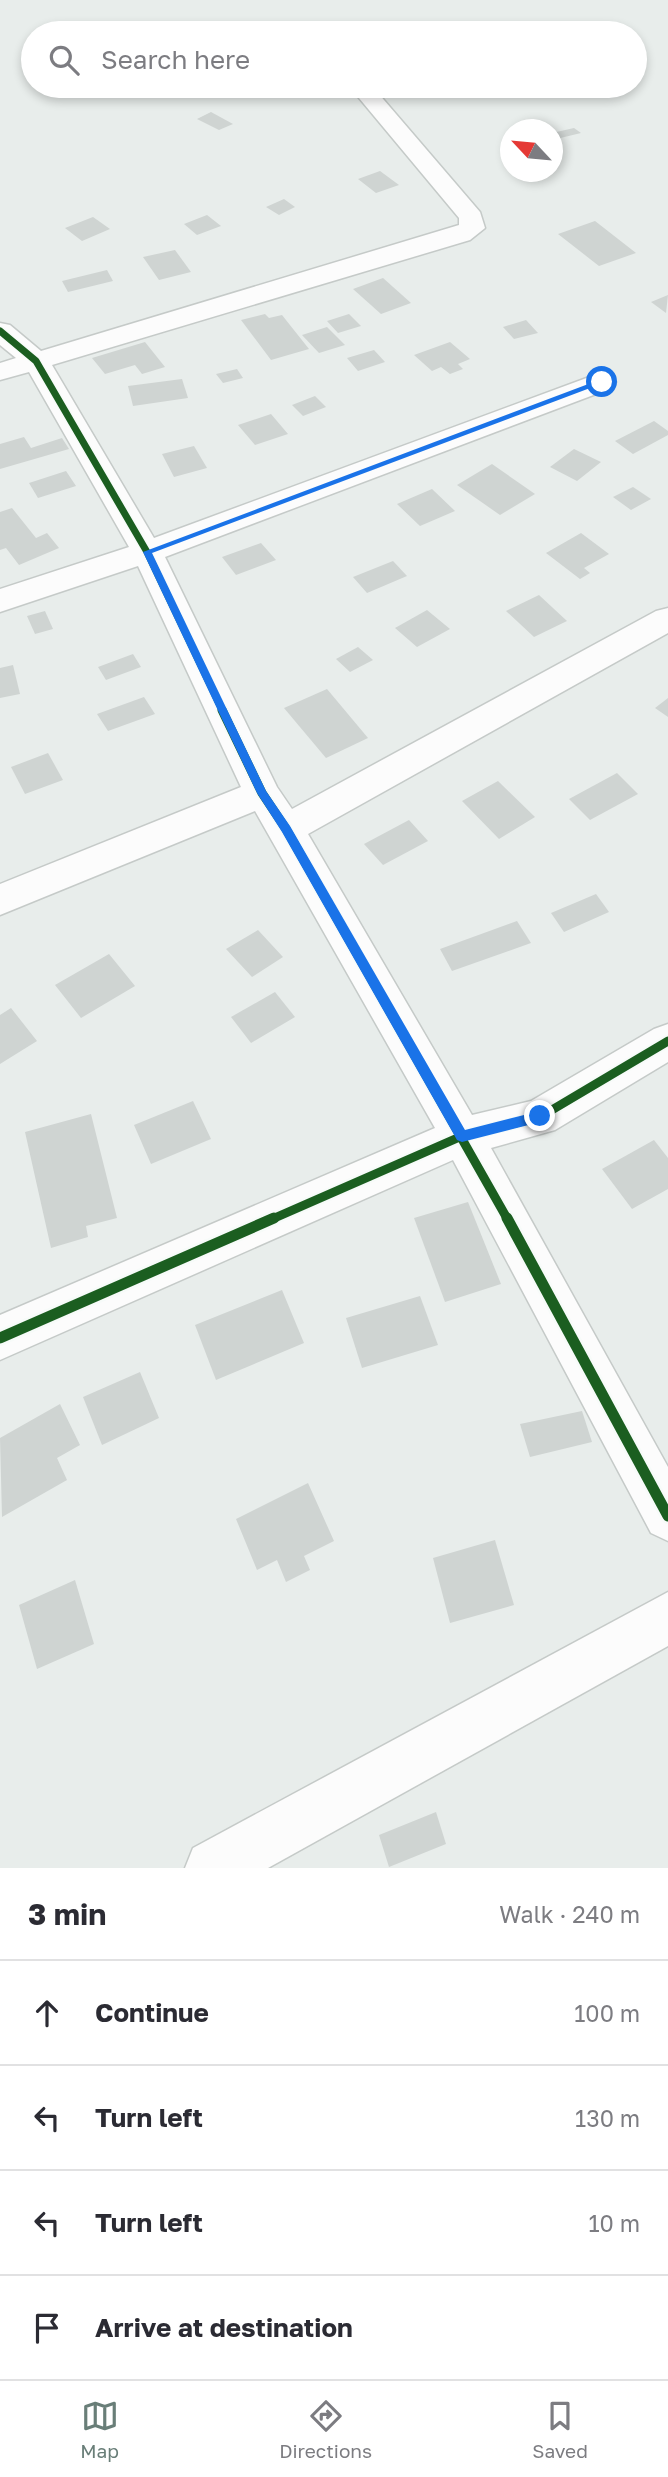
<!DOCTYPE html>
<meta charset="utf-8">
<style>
body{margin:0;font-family:"Golos Text",sans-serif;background:#f7f7f7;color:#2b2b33}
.compass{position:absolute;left:500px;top:119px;width:63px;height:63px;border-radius:50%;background:#fff;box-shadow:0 4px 10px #0003;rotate:296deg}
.stop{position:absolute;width:21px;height:21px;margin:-16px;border:5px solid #1a73e8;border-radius:50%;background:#fff}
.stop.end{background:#1a73e8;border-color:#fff;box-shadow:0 2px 7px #0008}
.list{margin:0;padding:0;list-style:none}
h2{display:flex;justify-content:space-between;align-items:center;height:91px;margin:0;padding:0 28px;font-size:30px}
h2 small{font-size:23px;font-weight:400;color:#7c7c81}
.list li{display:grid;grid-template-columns:46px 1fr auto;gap:21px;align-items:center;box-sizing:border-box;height:105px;padding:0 28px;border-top:2px solid #e1e1e2}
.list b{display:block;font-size:26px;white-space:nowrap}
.list em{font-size:23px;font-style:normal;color:#7c7c81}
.icon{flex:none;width:38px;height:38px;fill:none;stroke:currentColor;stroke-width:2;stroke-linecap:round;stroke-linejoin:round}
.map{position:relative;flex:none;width:668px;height:1868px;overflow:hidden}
.search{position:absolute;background:#fff;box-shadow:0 4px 10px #0003;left:21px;right:21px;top:21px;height:77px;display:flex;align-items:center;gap:18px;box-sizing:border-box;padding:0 24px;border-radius:38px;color:#7c7c81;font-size:26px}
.sheet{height:511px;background:#fff}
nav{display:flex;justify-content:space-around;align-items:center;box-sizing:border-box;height:98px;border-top:2px solid #e1e1e2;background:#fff;font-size:19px;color:#7c7c81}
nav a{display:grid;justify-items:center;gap:4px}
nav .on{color:#697e78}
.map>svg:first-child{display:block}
.building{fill:#cfd4d2}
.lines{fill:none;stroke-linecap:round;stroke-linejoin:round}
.minor-casing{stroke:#c5cac8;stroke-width:3}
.minor{fill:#fcfcfc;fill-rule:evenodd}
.cycleway-far2-casing{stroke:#f7fbf9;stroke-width:10}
.cycleway-far1-casing{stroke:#f7fbf9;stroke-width:13}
.cycleway-casing{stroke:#f7fbf9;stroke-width:16}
.cycleway-far2{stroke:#1b5e20;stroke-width:7}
.cycleway-far1{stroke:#1b5e20;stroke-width:9}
.cycleway{stroke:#1b5e20;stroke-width:11}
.route{fill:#1a73e8}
</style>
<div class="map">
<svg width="668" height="1868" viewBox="0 0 668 1868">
<rect width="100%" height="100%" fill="#e8edeb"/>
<g class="building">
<polygon points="285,86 310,86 313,87 304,93"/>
<polygon points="211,112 233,124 219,130 197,119"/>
<polygon points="574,128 581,133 552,140 552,133"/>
<polygon points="380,171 399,185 376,193 358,179"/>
<polygon points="284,199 295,207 279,215 266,207"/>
<polygon points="207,215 221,226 197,235 184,224"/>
<polygon points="93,217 110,229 82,241 65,228"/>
<polygon points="595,221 636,253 599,266 558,234"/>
<polygon points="175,250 191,272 159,280 143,257"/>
<polygon points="107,270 113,281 68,292 62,281"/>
<polygon points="383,278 411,303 381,314 353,289"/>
<polygon points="668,295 666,313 651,302"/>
<polygon points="265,314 269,318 282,315 309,349 271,360 241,320"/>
<polygon points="349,314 361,326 338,333 327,321"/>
<polygon points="526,320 538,333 514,339 503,327"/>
<polygon points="327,327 345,345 319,353 302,335"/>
<polygon points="145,342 165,367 142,374 135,365 105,374 92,358"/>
<polygon points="450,342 470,359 458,364 463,369 450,374 441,367 432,371 414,355"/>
<polygon points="374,350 385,362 358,371 347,358"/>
<polygon points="237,369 243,378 223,383 216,374"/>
<polygon points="182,379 188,398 133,406 128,386"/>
<polygon points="315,396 326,407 303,416 292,405"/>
<polygon points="271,414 288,434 255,445 238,425"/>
<polygon points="654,421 668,431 668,435 633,454 615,441"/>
<polygon points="24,437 31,448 62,438 69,449 0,469 0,444"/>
<polygon points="194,446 207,468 174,477 162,454"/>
<polygon points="574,449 601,462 577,481 550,467"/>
<polygon points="492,464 535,494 500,515 457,485"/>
<polygon points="66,471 76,486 38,498 29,483"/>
<polygon points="633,487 651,499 631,510 613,497"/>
<polygon points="432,489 455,511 420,526 397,504"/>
<polygon points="12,508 36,538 47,533 59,548 19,565 6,548 0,550 0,512"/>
<polygon points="581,533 609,554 584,568 590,573 580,579 546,553"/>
<polygon points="261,543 276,560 236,575 222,557"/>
<polygon points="393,561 407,576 367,593 353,577"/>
<polygon points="539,595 567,621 534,637 506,611"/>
<polygon points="427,610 450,629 417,647 395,628"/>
<polygon points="45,611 53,629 35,634 27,616"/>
<polygon points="358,647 373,660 350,672 336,659"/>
<polygon points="133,654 141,667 106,680 98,667"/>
<polygon points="13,665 20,694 0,698 0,668"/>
<polygon points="327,689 368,738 326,758 284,708"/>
<polygon points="144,697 155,714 108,731 97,714"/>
<polygon points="668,698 668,717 655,708"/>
<polygon points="48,753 63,780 25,794 11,767"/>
<polygon points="617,773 638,794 590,820 569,799"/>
<polygon points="498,781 535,817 499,839 462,801"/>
<polygon points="409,820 428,841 383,865 364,844"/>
<polygon points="596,894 609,912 564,932 551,913"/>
<polygon points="517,921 531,943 452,971 440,949"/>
<polygon points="258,930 283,957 252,977 226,949"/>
<polygon points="109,954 135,986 81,1018 55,985"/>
<polygon points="275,992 295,1017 251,1043 231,1017"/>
<polygon points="11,1008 37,1041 0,1064 0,1015"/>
<polygon points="193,1101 211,1139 151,1164 134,1125"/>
<polygon points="91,1114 117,1218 86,1226 88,1237 51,1248 25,1132"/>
<polygon points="654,1140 668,1158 668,1189 632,1209 602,1169"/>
<polygon points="468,1202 501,1284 445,1302 414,1218"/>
<polygon points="282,1290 304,1343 216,1380 195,1325"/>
<polygon points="420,1296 438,1345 362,1368 346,1318"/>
<polygon points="140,1372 159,1418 102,1445 83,1397"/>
<polygon points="60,1404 80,1445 57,1458 67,1480 2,1517 0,1438"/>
<polygon points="582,1411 592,1442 530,1457 520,1424"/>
<polygon points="308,1483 334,1541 304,1556 310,1570 286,1582 277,1560 257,1570 236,1519"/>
<polygon points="495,1540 514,1605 450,1623 433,1558"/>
<polygon points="75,1580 94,1644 37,1669 19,1605"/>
<polygon points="436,1812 446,1844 389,1867 379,1835"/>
</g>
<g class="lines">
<defs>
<g id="minor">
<polygon points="349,86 372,86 480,212 485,228 470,240 52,365 154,538 592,376 602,374 612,376 616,382 612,388 165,557 277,787 292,809 656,611 668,608 668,633 308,834 472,1115 531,1101 654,1029 668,1024 668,1062 555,1130 491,1148 668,1467 668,1541 651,1533 453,1160 0,1360 0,1315 435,1128 255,811 0,915 0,884 241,787 138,566 0,612 0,589 129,547 29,372 0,380 0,363 16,358 0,345 0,323 10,325 41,351 459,225 459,218"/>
<polygon points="668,1592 668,1646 268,1868 185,1868 193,1848"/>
</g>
</defs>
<use href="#minor" class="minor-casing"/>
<use href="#minor" class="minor"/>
<defs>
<polyline id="cycleway-far2" points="0,331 36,361 147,552 223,712"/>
<g id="cycleway-far1">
<polyline points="222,710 262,793 286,829 508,1220"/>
<polyline points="270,1220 462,1136 540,1117 668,1041"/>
</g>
<g id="cycleway">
<polyline points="507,1218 668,1516"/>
<polyline points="0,1338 274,1218"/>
</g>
</defs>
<use href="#cycleway-far2" class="cycleway-far2-casing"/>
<use href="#cycleway-far1" class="cycleway-far1-casing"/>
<use href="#cycleway" class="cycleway-casing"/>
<use href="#cycleway-far2" class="cycleway-far2"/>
<use href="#cycleway-far1" class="cycleway-far1"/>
<use href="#cycleway" class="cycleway"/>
</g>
<polygon class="route" points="599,380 606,382 152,553 266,791 290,826 465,1130 540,1111 547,1116 540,1122 462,1142 457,1140 282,832 257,793 143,552"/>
</svg>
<svg class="compass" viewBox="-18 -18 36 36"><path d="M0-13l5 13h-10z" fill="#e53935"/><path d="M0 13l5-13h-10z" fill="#7c7c81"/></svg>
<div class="stop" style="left:602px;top:382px"></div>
<div class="stop end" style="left:540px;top:1116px"></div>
<div class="search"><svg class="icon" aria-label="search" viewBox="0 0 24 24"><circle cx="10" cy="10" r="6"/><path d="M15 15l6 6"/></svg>Search here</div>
</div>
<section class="sheet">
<h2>3 min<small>Walk · 240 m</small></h2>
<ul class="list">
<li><svg class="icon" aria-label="ahead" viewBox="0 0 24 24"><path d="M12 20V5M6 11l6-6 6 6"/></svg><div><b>Continue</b></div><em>100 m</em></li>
<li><svg class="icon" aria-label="left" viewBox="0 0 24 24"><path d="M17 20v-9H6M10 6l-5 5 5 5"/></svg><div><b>Turn left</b></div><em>130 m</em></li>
<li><svg class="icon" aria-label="left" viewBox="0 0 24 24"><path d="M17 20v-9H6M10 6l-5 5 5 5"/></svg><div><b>Turn left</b></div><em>10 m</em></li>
<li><svg class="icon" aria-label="arrive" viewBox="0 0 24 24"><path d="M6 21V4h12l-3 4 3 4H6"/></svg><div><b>Arrive at destination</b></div></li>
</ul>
</section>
<nav>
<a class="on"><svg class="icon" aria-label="map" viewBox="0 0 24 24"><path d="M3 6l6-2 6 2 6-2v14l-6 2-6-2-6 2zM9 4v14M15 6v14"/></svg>Map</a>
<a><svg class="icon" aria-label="directions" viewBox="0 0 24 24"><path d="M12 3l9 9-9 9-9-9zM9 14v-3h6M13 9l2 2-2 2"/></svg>Directions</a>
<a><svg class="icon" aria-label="saved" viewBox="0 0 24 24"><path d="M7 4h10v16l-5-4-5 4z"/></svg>Saved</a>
</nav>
